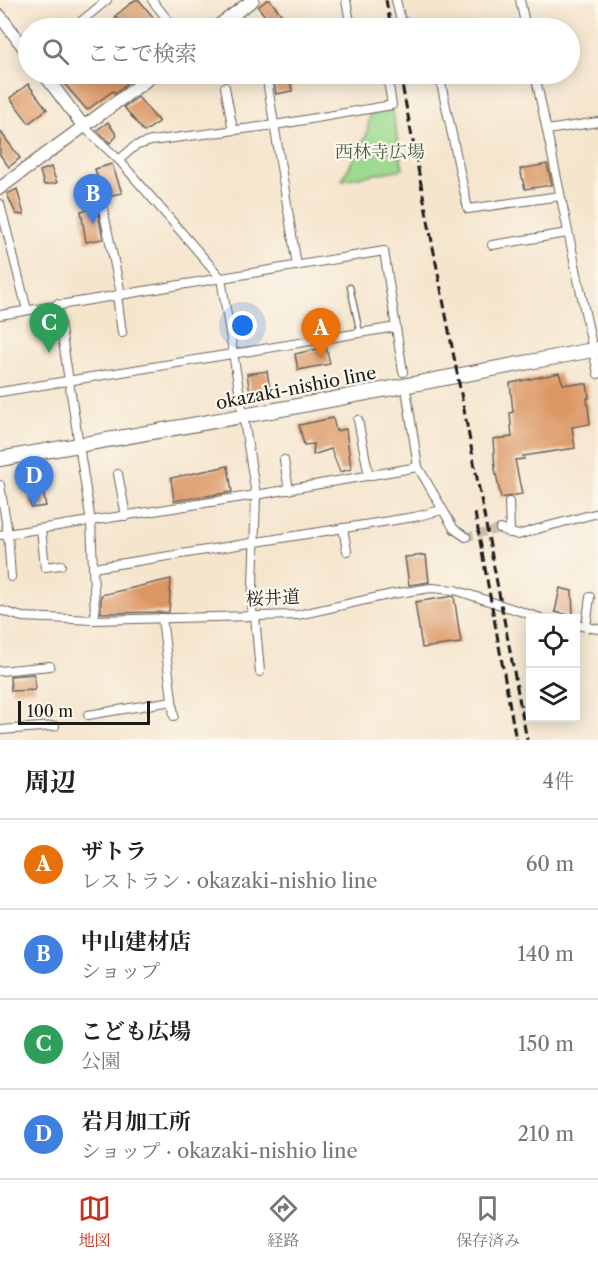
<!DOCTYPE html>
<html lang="ja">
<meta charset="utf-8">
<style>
body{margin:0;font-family:"Libre Caslon Text","Noto Serif JP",serif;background:#f6f6f6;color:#222}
.controls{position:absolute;right:18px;bottom:18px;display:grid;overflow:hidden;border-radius:0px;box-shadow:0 3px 15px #0003}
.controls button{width:54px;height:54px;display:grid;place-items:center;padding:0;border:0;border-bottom:2px solid #e0e0e0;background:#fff;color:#222;font:30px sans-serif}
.scale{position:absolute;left:18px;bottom:15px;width:132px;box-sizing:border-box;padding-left:6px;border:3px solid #1c1c1c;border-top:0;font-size:16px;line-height:21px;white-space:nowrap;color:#1c1c1c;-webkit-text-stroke:4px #fbf7ec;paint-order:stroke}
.you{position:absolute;left:243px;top:326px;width:21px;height:21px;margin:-15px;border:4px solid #fff;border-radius:50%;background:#1a73e8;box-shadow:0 0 0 9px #1a73e833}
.badge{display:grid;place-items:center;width:39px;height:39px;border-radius:50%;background:#c8321e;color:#fff;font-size:20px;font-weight:700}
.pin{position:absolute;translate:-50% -50px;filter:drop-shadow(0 2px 3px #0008)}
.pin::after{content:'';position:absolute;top:32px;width:21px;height:18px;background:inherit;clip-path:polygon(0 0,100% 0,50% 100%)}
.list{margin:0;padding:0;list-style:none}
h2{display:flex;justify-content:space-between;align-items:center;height:78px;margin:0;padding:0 24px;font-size:26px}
h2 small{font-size:20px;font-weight:400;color:#767676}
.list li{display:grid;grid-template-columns:39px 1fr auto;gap:18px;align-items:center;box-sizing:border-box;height:90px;padding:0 24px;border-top:2px solid #e0e0e0}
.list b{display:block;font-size:22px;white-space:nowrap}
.list p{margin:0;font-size:20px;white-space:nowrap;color:#767676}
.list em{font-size:20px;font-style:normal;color:#767676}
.icon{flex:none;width:33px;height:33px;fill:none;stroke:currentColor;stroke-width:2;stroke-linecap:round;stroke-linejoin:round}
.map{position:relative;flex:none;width:598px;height:740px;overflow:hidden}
.search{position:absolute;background:#fff;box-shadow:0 3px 15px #0003;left:18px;right:18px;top:18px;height:66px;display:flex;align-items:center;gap:15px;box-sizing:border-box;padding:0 21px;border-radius:33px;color:#767676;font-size:22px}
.sheet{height:438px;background:#fff}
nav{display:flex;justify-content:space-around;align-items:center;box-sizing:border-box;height:84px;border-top:2px solid #e0e0e0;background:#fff;font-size:16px;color:#767676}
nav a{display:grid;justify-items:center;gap:3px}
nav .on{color:#c8321e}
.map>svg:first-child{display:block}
.green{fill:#9dda8f;stroke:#5c7b56;stroke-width:1.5}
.building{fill:#dc9663}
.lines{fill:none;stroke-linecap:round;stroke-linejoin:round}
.street-tunnel{stroke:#cabdaa;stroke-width:8;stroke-dasharray:8 4;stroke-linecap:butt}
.lane-casing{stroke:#68625a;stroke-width:7}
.street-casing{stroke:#68625a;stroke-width:10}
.secondary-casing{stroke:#68625a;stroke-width:14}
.primary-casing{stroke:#68625a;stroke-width:16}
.lane{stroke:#fff;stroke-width:4.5}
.street{stroke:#fff;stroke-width:8}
.secondary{stroke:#fff;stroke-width:12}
.primary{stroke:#fff;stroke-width:14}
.rail{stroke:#1c1c1c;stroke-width:3;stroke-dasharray:9 4.5;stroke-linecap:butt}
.labels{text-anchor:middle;stroke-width:4.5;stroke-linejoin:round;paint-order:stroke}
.park-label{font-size:18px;fill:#495e44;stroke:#fbf7ec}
.street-label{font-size:18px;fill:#1c1c1c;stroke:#fbf7ec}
</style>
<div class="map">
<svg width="598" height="740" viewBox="0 0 598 740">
<rect width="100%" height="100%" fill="#fbf7ec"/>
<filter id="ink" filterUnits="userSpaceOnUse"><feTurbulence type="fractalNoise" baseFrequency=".0167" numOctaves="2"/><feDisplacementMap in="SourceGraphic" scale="12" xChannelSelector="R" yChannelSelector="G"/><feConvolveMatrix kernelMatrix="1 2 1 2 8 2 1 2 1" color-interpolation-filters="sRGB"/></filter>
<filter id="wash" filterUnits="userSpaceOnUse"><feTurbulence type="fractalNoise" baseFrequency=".008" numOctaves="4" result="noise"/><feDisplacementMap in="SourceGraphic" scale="24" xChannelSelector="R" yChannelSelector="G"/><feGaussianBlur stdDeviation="1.35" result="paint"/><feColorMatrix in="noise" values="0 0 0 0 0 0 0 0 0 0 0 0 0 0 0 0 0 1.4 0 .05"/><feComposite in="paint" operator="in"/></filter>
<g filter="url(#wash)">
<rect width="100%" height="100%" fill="#f5e5cd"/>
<polygon class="green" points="392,110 403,169 342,180 367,134 370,114"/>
<g id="blocks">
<g class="building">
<polygon points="135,0 139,0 162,28 125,28 115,16"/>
<polygon points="267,0 270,0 289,24 283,28 275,28 258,7"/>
<polygon points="56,74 125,74 130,81 115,93 113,91 87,110"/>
<polygon points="286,74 289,74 292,91 276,94 273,77"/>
<polygon points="28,84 47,109 29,123 10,98"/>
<polygon points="138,97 159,122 144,132 124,107"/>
<polygon points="108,122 117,136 110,143 97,130"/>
<polygon points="0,131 20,158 9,167 0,155"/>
<polygon points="112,164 122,193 103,197 95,169"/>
<polygon points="547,164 552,185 525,189 520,169"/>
<polygon points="51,167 57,183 44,185 40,171"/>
<polygon points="17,189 24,215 16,214 7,194"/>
<polygon points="97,208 103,239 86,242 81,211"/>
<polygon points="326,347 330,364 298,370 295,354"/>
<polygon points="267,371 271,397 251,400 247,374"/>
<polygon points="559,373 563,384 587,384 589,398 587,398 590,424 572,427 575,448 523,456 524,459 515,460 522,494 501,498 495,469 493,439 512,437 510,413 513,412 510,383"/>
<polygon points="333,418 336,431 346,429 351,469 340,472 331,449 313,455 314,444 304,445 299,425"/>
<polygon points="228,466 232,492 174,501 171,478"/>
<polygon points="43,492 46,506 31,508 29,495"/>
<polygon points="426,555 429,582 409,585 405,557"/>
<polygon points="171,579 169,612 101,613 101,595"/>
<polygon points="560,588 572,591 573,616 555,612"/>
<polygon points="454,596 461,643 422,648 415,602"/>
<polygon points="34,674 35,690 11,691 10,676"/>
</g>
</g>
</g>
<g filter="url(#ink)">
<use href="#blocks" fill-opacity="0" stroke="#68625a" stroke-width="1.5"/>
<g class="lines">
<polyline class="street-tunnel" points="466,537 500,529"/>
<defs>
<polyline id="lane" points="350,287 360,333"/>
<g id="street">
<polyline points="152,0 174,28"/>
<polyline points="346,0 351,28"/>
<polyline points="396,0 401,21 423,28"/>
<polyline points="520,0 526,28"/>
<polyline points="234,15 246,28"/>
<polyline points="73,28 107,0"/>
<polyline points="266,74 297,266"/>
<polyline points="439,74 468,209 560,196"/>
<polyline points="535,74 598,374"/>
<polyline points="225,87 233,130"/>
<polyline points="84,127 119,160 221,278 256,495 252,616"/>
<polyline points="547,130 598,122"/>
<polyline points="119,160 135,146 151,141 275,125 392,105 387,74"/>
<polyline points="0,204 27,310"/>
<polyline points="103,209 121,294"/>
<polyline points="492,245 568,233"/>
<polyline points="117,295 122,333"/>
<polyline points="57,304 91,522 95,614"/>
<polyline points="0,315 384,251 403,372"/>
<polyline points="0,392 396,327"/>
<polyline points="407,395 418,467 454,529 466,537"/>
<polyline points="358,420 369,476"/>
<polyline points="284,460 289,490"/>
<polyline points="118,474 126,516"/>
<polyline points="0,485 8,534 11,577"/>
<polyline points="509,502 510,533"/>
<polyline points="343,528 347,551"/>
<polyline points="41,529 45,567 61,565"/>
<polyline points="500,529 518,535 541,528 598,513"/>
<polyline points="0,535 256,495 418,467"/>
<polyline points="93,568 414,517 442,510"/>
<polyline points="0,610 22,617 95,620 298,615 392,594 431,588 455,590 541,618"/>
<polyline points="255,616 260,672"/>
<polyline points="162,618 174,716"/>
<polyline points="576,625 598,629"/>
<polyline points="586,627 590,597"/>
<polyline points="0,671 50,666"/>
<polyline points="88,715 172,701"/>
<polyline points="0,730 55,726"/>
</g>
<g id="secondary">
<polyline points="0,16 28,53"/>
<polyline points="215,28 253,0"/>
<polyline points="44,74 84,127"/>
<polyline points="0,188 155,74"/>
</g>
<polyline id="primary" points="0,459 287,408 598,349"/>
</defs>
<use href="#lane" class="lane-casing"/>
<use href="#street" class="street-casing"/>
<use href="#secondary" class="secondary-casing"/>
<use href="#primary" class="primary-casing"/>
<use href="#lane" class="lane"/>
<use href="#street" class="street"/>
<use href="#secondary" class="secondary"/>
<use href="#primary" class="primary"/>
<g class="rail">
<polyline points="386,0 391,28"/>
<polyline points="400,74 527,740"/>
<polyline points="475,513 516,740"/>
</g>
</g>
</g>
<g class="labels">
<g class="park-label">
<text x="380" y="158">西林寺広場</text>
</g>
<g class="street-label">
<text transform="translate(296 388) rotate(-11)" y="6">okazaki-nishio line</text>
<text transform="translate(273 598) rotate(-3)" y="6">桜井道</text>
</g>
</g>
</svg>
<div class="controls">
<button><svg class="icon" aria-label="locate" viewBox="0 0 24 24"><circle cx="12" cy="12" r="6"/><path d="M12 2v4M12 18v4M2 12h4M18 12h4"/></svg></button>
<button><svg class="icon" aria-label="layers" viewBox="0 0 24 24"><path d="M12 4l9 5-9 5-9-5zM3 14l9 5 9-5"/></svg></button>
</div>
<div class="scale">100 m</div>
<div class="you"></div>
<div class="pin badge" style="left:321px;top:358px;background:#e8710a">A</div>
<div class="pin badge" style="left:93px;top:224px;background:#3f7fe0">B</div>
<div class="pin badge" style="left:49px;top:353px;background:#2e9e5b">C</div>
<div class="pin badge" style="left:34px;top:506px;background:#3f7fe0">D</div>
<div class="search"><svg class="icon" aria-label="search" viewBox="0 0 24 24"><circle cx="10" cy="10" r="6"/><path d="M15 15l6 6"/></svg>ここで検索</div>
</div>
<section class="sheet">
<h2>周辺<small>4件</small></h2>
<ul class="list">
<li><span class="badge" style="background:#e8710a">A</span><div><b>ザトラ</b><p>レストラン · okazaki-nishio line</p></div><em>60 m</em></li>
<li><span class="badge" style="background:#3f7fe0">B</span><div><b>中山建材店</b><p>ショップ</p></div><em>140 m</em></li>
<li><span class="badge" style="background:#2e9e5b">C</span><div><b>こども広場</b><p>公園</p></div><em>150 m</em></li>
<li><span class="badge" style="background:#3f7fe0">D</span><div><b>岩月加工所</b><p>ショップ · okazaki-nishio line</p></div><em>210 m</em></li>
</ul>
</section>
<nav>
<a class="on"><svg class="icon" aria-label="map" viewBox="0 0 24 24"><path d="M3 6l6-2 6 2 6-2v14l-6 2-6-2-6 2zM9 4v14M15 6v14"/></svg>地図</a>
<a><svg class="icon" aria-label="directions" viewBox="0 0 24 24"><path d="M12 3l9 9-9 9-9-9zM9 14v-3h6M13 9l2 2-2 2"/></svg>経路</a>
<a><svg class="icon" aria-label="saved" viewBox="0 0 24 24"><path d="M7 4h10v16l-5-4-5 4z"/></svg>保存済み</a>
</nav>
